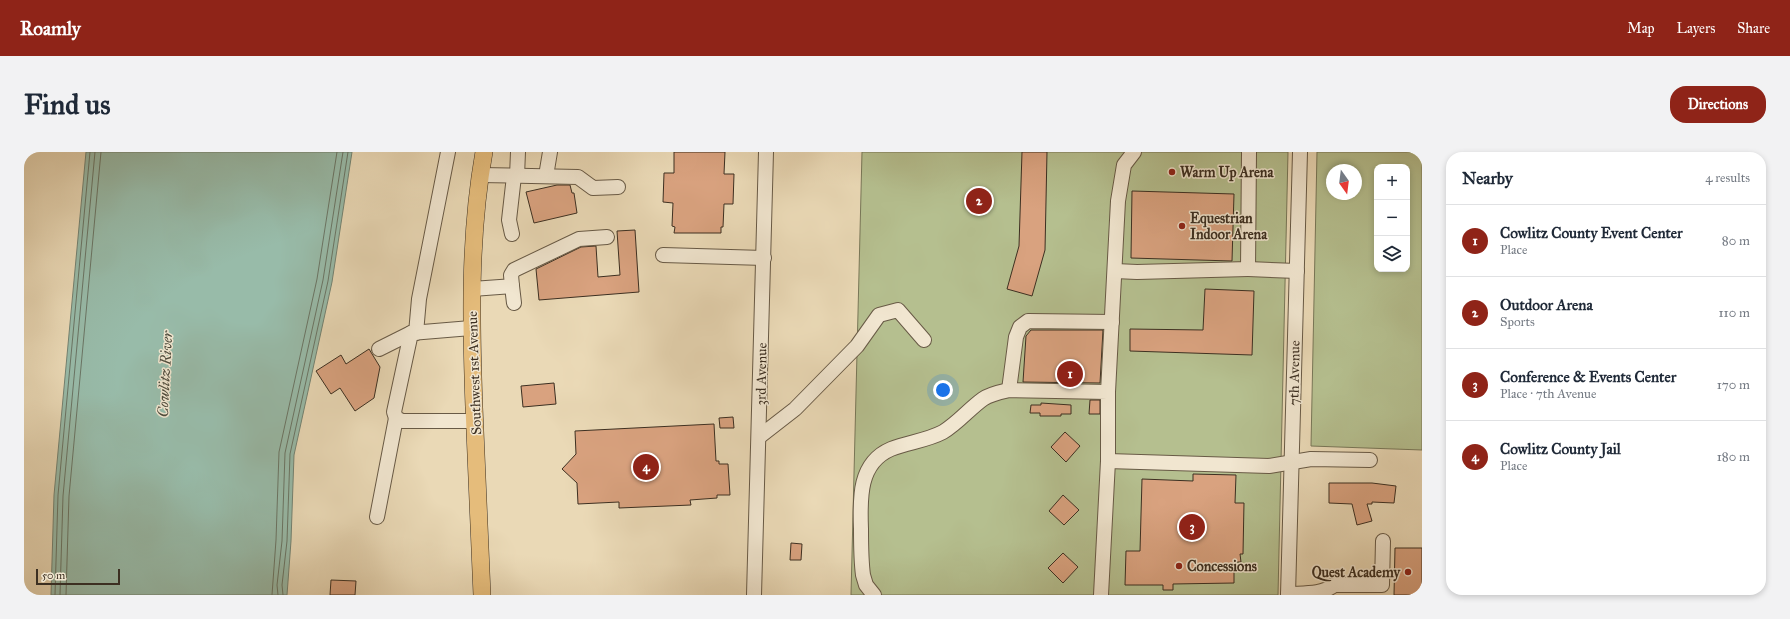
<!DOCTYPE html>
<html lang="en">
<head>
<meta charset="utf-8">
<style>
	:root { --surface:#fff; --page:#f2f2f3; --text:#1f2937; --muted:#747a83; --line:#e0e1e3; --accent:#8f2418 }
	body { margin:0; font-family:"IM FELL Great Primer",serif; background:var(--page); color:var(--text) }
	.controls { position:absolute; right:12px; top:12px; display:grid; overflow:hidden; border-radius:8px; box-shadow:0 2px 6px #0003 }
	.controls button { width:36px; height:36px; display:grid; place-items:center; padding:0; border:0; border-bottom:1px solid var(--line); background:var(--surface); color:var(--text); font:20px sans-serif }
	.compass { position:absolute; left:1302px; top:12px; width:36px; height:36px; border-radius:50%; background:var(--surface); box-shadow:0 2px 6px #0003; rotate:166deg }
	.scale { position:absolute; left:12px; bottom:10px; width:84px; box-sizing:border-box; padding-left:4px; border:2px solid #3c2f21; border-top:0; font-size:11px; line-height:14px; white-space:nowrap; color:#3c2f21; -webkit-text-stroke:3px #f1e6d0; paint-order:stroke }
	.you { position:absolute; left:919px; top:238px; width:14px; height:14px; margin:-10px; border:3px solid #fff; border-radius:50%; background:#1a73e8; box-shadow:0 0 0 6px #1a73e833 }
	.badge { display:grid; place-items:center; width:26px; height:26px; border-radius:50%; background:var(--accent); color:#fff; font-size:13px; font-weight:700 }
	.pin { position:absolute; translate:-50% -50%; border:2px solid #fff; box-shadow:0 1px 4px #0006 }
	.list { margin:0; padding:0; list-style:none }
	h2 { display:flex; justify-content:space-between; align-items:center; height:52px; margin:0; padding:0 16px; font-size:17px }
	h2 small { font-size:13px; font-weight:400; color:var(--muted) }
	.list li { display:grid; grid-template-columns:26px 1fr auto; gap:12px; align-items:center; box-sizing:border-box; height:72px; padding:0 16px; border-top:1px solid var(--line) }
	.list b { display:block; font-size:15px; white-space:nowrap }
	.list p { margin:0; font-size:13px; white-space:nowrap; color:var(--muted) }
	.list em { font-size:13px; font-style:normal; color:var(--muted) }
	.icon { flex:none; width:22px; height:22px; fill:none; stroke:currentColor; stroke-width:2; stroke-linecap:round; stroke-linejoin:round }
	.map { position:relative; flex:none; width:1398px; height:443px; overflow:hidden; border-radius:16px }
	header { display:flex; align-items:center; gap:24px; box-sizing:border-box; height:56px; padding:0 20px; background:var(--accent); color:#fff }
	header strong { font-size:19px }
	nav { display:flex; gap:22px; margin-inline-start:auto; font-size:14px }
	.intro { display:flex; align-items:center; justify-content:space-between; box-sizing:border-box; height:96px; padding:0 24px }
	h1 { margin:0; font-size:28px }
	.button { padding:10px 18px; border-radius:16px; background:var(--accent); color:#fff; font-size:14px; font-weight:700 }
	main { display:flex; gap:24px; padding:0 24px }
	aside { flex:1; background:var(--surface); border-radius:16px; box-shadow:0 2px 6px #0003 }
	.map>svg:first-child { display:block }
</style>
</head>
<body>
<header>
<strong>Roamly</strong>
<nav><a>Map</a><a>Layers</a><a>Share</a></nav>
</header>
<div class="intro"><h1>Find us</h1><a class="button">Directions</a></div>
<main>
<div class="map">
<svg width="1398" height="443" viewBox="0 0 1398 443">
	<rect width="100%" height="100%" fill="#ead9b6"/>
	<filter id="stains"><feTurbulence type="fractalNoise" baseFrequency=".005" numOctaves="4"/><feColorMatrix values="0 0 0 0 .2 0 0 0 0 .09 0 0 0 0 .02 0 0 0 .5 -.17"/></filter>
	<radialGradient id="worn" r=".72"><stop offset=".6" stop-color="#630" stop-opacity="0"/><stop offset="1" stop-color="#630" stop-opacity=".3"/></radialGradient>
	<g fill="#b5bf8f" stroke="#787758" fill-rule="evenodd">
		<path d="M838,0H1264L1254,443H827Z"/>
		<path d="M1293,0H1398V298L1287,294ZM1353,15H1383V117H1353ZM1308,18H1332V42H1308Z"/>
	</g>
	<path fill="#98bba9" stroke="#738373" d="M62,0H328L308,130L270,303L267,389L263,443H27L30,343Z"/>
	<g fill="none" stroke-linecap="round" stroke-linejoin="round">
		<g stroke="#6a7565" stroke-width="1">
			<path d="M31,443L34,343L66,0"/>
			<path d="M36,443L39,344L71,0"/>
			<path d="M42,443L45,344L77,0"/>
			<path d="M248,443L252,388L255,300L293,127L313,0"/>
			<path d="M254,443L253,433L258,389L261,301L299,128L319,0"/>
			<path d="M259,443L258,433L263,389L266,302L304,129L324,0"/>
		</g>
	</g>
	<g fill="#d9a27f" stroke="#3c2f21">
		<path d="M650,0H701L700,22H710L709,52H700L699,75H697V81H650L651,75L648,74L649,51L639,50L640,21H650Z"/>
		<path d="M998,0H1023L1021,98L1008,144L983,137L995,94Z"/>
		<path d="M533,33H546L548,41H550L553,61L510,71L502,40Z"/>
		<path d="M1108,39L1210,42L1208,109L1107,106Z"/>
		<path d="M611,78L615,140L515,148L512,117L557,95L572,94L574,125L596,123L593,79Z"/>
		<path d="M1181,137L1230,139L1228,203L1106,199V177L1179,178Z"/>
		<path d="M1007,178H1079L1076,231L999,230L1002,184Z"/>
		<path d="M345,197L356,215L350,246L331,259L316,236L307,242L292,219L317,203L322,212Z"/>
		<path d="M530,231L532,252L499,255L497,234Z"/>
		<path d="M1066,248H1076V262H1065Z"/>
		<path d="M1017,251L1047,253V262H1037V264H1016V261H1006L1007,253H1017Z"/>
		<path d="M709,265L710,276H696L695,266Z"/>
		<path d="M690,272L692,309H695V312H704L706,343H693V346L666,348L667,353L595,356V350L554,352L553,331L538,317L552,302L551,279Z"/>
		<path d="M1041,280L1056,294L1042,310L1027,295Z"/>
		<path d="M1169,322L1212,323L1211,351H1220L1219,402H1216L1217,410H1210V431L1149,432V438H1139V433H1101L1102,399H1116L1118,327L1169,329Z"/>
		<path d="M1305,331H1348L1372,334L1370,351L1348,350V352H1343L1348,369L1333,373L1328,352L1305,351Z"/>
		<path d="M1039,343L1055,358L1040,373L1025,359Z"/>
		<path d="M767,391L778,392L777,408H766Z"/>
		<path d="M1371,396H1398V443H1370Z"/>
		<path d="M1039,401L1054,415L1039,431L1024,416Z"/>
		<path d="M307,428L332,429L331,443H306Z"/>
	</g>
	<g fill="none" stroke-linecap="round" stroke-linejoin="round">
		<defs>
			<g id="minor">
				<path d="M456,23L554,25L569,36L594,35"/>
				<path d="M493,24L494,0"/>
				<path d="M522,24L526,0"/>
				<path d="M488,82L485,68L490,24"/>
				<path d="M639,103L740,106"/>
				<path d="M1224,117L1273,119"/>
				<path d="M1091,119L1113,120L1224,117L1225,0"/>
				<path d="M488,134L490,151"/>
				<path d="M448,137L488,134L487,123L490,118L555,87L583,85"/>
				<path d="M387,181L370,260L372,266L378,269H451"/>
				<path d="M392,181L395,147L424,0"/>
				<path d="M355,197L387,181L447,176"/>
				<path d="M985,238L992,185L996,175L1004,169L1088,170"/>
				<path d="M1084,240L1094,49L1100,13L1110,0"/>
				<path d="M735,285L771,257L833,194L855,163L874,158L900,188"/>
				<path d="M353,365L372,266"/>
				<path d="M1264,442C1279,441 1298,443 1310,433H1358L1359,389"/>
				<path d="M730,443L742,0"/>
				<path d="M850,443L842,433L839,423C837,408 837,392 837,377C836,348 834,311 867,297C884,290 902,289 919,280C934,271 945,257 959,247C966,242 976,240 985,238L1084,240V309"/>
				<path d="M1077,443L1084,309L1245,314L1287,307L1346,308"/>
				<path d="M1264,443L1276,0"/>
			</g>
			<path id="major" d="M458,443C455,380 453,317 450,255C447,170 445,84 460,0"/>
		</defs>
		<use href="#minor" stroke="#685a46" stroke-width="16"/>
		<use href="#major" stroke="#3c2f21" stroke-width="18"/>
		<use href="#minor" stroke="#f1e6d0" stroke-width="14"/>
		<use href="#major" stroke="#e5bc7b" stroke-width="17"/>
	</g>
	<g fill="#8f2418" stroke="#f1e6d0" stroke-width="1.5">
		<circle cx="1148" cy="20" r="4"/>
		<circle cx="1158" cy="74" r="4"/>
		<circle cx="1155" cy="414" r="4"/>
		<circle cx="1384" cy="420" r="4"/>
	</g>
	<g text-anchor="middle" stroke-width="3" stroke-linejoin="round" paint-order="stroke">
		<g font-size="14" font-weight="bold" fill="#3c2f21" stroke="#f1e6d0" text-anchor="start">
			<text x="1156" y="25">Warm Up Arena</text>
			<text x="1166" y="71">Equestrian<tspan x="1166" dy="16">Indoor Arena</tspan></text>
			<text x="1163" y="419">Concessions</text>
			<text x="1376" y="425" text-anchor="end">Quest Academy</text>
		</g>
		<g font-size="14" fill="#3c2f21" stroke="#f1e6d0">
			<text transform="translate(450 221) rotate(-92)" y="5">Southwest 1st Avenue</text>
			<text transform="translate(1270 221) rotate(-89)" y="5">7th Avenue</text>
			<text transform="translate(737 222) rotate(-89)" y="5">3rd Avenue</text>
		</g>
		<g font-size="15" font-style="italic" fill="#4e4b3c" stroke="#f1e6d0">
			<text transform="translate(141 222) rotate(-87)" y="5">Cowlitz River</text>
		</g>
	</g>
	<rect width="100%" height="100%" filter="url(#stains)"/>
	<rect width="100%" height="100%" fill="url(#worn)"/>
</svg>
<div class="controls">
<button>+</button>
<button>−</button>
<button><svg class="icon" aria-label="layers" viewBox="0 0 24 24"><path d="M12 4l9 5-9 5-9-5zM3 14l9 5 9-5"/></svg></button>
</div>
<svg class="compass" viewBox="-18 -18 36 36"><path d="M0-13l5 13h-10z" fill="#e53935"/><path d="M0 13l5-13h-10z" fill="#747a83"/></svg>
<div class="scale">50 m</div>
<div class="you"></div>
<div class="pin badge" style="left:1046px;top:222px">1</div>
<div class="pin badge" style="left:955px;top:49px">2</div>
<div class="pin badge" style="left:1168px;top:375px">3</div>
<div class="pin badge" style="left:622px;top:315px">4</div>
</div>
<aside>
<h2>Nearby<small>4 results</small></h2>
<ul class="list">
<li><span class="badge">1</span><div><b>Cowlitz County Event Center</b><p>Place</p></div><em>80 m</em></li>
<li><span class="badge">2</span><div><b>Outdoor Arena</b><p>Sports</p></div><em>110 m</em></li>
<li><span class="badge">3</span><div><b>Conference &amp; Events Center</b><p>Place · 7th Avenue</p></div><em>170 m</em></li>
<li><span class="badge">4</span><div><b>Cowlitz County Jail</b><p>Place</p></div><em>180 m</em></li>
</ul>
</aside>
</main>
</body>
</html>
